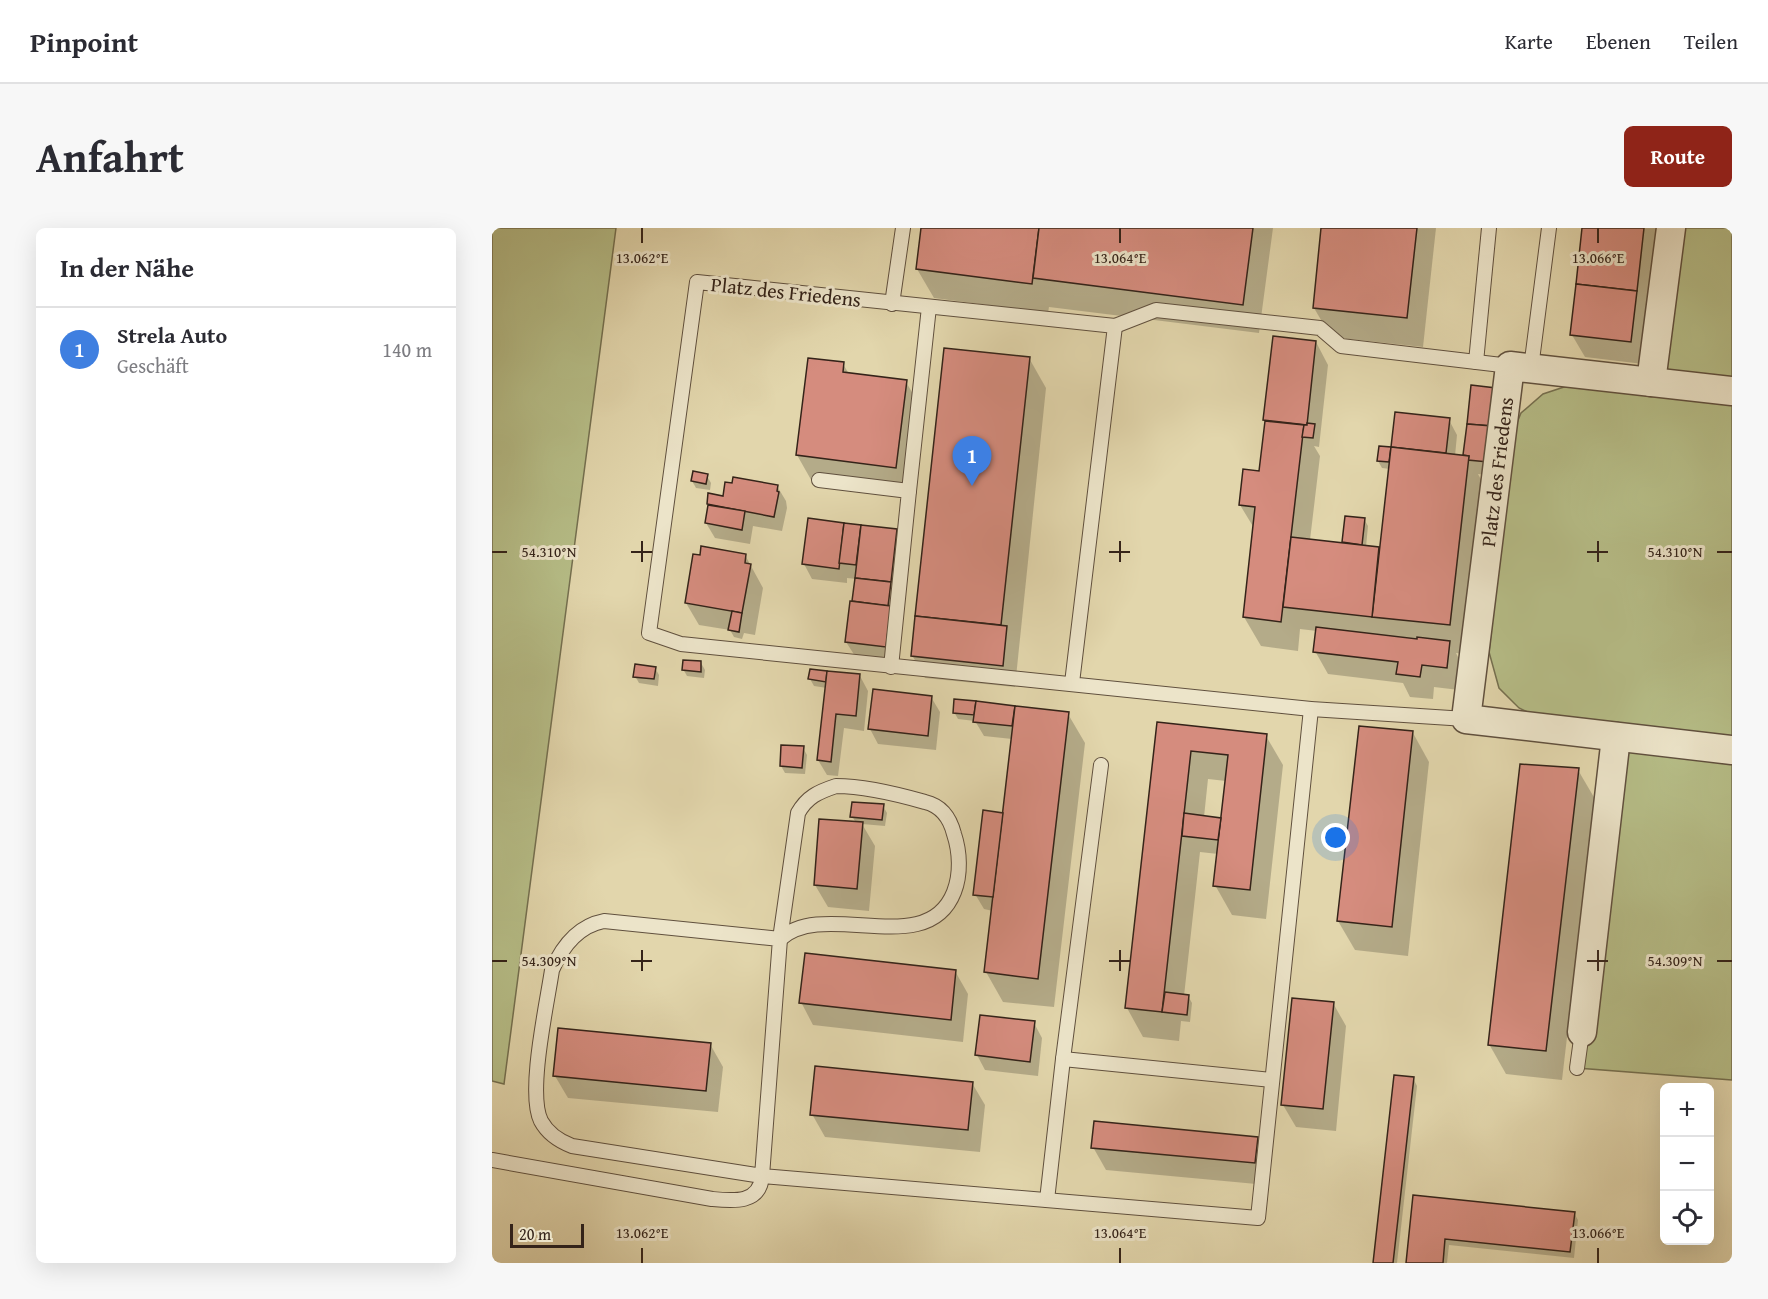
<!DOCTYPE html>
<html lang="de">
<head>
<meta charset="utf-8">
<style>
	:root { --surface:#fff; --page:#f7f7f7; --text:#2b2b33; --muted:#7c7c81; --line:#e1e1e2; --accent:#8f2418 }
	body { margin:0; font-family:"Gentium Book Plus",serif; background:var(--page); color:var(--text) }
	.controls { position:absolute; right:18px; bottom:18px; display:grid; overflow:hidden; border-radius:9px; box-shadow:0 6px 24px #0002 }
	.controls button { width:54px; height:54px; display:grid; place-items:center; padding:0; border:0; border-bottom:2px solid var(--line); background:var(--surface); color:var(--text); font:30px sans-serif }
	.scale { position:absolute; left:18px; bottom:15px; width:74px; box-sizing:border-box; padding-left:6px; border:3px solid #342319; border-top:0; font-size:16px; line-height:21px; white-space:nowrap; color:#342319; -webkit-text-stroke:4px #ece4c9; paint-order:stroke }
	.you { position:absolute; left:844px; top:610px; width:21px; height:21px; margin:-15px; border:4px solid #fff; border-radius:50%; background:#1a73e8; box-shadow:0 0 0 9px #1a73e833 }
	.badge { display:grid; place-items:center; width:39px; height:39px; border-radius:50%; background:var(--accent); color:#fff; font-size:20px; font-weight:700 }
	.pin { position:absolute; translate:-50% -50px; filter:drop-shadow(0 2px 3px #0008) }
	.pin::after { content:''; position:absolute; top:32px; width:21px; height:18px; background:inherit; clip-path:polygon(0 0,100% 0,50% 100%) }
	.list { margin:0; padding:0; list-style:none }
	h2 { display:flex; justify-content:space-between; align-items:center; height:78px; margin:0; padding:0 24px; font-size:26px }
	h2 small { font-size:20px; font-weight:400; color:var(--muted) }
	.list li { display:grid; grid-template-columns:39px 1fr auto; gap:18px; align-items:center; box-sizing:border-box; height:84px; padding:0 24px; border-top:2px solid var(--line) }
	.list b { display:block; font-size:22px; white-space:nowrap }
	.list p { margin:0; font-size:20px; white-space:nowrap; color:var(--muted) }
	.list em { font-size:20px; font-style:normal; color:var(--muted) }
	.icon { flex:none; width:33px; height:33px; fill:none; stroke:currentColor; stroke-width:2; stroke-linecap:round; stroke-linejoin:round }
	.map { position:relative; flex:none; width:1240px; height:1035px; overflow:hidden; border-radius:9px }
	header { display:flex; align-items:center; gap:36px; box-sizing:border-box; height:84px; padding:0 30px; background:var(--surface); border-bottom:2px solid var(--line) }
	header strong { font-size:28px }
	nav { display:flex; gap:33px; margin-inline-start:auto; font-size:21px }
	.intro { display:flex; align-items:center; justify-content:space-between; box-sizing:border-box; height:144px; padding:0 36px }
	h1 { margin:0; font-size:42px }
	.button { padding:15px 27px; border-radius:9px; background:var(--accent); color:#fff; font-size:21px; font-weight:700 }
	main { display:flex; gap:36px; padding:0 36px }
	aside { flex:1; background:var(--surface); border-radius:9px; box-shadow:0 6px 24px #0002 }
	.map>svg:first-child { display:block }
</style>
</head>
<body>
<header>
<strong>Pinpoint</strong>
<nav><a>Karte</a><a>Ebenen</a><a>Teilen</a></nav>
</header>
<div class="intro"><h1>Anfahrt</h1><a class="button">Route</a></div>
<main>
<aside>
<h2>In der Nähe<small></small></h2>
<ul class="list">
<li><span class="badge" style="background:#3f7fe0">1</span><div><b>Strela Auto</b><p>Geschäft</p></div><em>140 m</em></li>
</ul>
</aside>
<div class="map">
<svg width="1240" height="1035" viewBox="0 0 1240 1035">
	<rect width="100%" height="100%" fill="#e2d6ac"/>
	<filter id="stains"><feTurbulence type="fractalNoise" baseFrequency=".00333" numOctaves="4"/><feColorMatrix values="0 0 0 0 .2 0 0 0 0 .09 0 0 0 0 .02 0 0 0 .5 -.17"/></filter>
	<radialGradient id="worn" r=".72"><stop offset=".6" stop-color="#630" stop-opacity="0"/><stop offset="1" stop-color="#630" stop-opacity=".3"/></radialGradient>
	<g fill="#b6bd87" stroke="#757050" stroke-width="1.5">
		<path d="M0,0H124L12,856L0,853Z"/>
		<path d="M1179,0H1240V163L1159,154Z"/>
		<path d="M1075,158L1240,175V513L1052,492L1027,480L1007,460L997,424L1020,207L1029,185L1051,166Z"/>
		<path d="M1124,509L1240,522V852L1085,840Z"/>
	</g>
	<g fill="#0003" fill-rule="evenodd">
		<path d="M430,0H781L767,105L557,79L556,85L442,70L425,41Z"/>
		<path d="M831,0H944L931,119L839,109L822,80Z"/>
		<path d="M1092,0H1166L1151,136L1093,129L1080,107Z"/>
		<path d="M824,114L836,137L827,219L822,218L828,228L818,312L852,316L855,289L872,291L876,298L874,319L887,320L889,323L898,241L890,240L886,233L888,219L900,221L904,186L957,192L965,207L963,228L972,229L980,159L1004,248L986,246L993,259L974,426L964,425L970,437L967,462L942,459L941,471L918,469L911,455L836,446L823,423L825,403L808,401L806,423L769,418L752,389L762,300L748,277L769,245L774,195L773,192Z"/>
		<path d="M453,121L537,130L554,160L523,459L433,450L420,427Z"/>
		<path d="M351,136L357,146L414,154L431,183L420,269L322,257L305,227Z"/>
		<path d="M215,248L219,255L218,262L204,260L200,253Z"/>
		<path d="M285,258L294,273L295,280L290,303L261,298L258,316L223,310L214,295L218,267L232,270Z"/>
		<path d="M317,292L405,303L413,318L402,433L363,428L354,414L364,351L355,350V355L320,351L312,336Z"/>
		<path d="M253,327L271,360L263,407L252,405L250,411L242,409L238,402L207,397L194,375L209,328Z"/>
		<path d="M209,435L213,442L212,450L195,448L191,441Z"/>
		<path d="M163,440L167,447L166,458L147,455L143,448Z"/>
		<path d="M368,448L376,463L372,503L352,500L346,548L335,547L326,532L335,460L322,458L318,451Z"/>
		<path d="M439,469L448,484L444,522L386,516L378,501Z"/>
		<path d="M464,473L576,486L593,515L562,779L511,774L494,744L501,683L492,681L483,666L512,586L520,511L492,508L483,493L466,491L462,484ZM465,483L490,486V489L465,486Z"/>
		<path d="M666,496L774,508L791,537L774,691L740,687L723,657L726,626L708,624L692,768H696L700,775L698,794L689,793L687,813L651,809L635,780ZM716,551L734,553L730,591L712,589Z"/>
		<path d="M921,505L937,534L916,728L863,722L846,693Z"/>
		<path d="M311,520L315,527L313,546L293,545L289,538Z"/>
		<path d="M1086,542L1103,571L1070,852L1014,846L997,816Z"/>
		<path d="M391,578L395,585L393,598L370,596L383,618L377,683L336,679L323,657L364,595L360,588Z"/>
		<path d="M463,743L476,766L471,814L321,797L309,774Z"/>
		<path d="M841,775L854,798L844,903L804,899L791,877Z"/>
		<path d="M542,795L550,810L546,848L493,842L485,827Z"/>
		<path d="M218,816L231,839L226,884L76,870L63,848Z"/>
		<path d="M921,850L925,858L905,1035H883Z"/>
		<path d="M480,855L493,877L488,924L333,909L320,886Z"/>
		<path d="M765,910L778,933L775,957L614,942L601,919Z"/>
		<path d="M922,969L1082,985L1086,992L1082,1030L957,1017L955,1035H915Z"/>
	</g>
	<g fill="#d58c7e" stroke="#342319" stroke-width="1.5">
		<path d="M429,0H547L540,56L424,41Z"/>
		<path d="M547,0H761L751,77L541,50Z"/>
		<path d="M829,0H925L915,90L821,80Z"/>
		<path d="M1090,0H1152L1145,63L1084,56Z"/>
		<path d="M1084,56L1145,63L1139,114L1078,107Z"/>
		<path d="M781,108L824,113L815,197L771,192Z"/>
		<path d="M452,120L538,129L509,397L423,388Z"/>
		<path d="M316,130L352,134L351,144L415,152L404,240L304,227Z"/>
		<path d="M979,157L1004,160L1000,198L975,196Z"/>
		<path d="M903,184L958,190L954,225L899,219Z"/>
		<path d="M773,193L812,197L789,394L751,389L763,279L747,277L751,241L767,243Z"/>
		<path d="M815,195L823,196L821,210L810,209L812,197H815Z"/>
		<path d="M975,196L1000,198L996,234L976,232L977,228L971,227Z"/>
		<path d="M887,218L899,219L897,234L885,233Z"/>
		<path d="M899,219L977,228L958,397L880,389Z"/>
		<path d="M201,243L216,246L214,256L199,253Z"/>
		<path d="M241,249L286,257L285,263L287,264L282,289L215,276L216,265L231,268L233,254L240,255Z"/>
		<path d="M216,277L253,283L250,302L213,295Z"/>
		<path d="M853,288L873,290L870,317L850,314Z"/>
		<path d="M316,290L352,295L347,341L310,336Z"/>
		<path d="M352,295L369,297L364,337L347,335Z"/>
		<path d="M369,297L405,301L399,354L363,350Z"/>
		<path d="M799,309L887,319L880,389L791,379Z"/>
		<path d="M209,318L254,326L253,335L259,336L250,385L193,375L201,326L208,327Z"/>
		<path d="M363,350L399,354L396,378L360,373Z"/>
		<path d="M358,373L399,378L394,419L353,414Z"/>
		<path d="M240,383L250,385L247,404L236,402Z"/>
		<path d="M423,388L515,398L511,438L419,428Z"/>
		<path d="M824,399L925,411V409L958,413L955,440L930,437L928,449L904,446L906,434L821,424Z"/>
		<path d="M191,432L209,433V444L190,442Z"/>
		<path d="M143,436L164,439L162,451L141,449Z"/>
		<path d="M318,441L335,443L334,454L316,451Z"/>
		<path d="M335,443L368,446L364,488L344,486L339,534L325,532Z"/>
		<path d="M381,461L440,468L436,508L376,501Z"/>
		<path d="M462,471L484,473L482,487L461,485Z"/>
		<path d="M484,473L523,478L520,498L481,494Z"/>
		<path d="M523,478L577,484L546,751L492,744Z"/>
		<path d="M665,494L775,506L758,662L721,658L736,527L699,523L670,784L633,780Z"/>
		<path d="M867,498L921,503L900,699L845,693Z"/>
		<path d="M289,517L312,518L310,540L288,538Z"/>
		<path d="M1028,536L1087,540L1054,823L996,817Z"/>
		<path d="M360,574L392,576L390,592L358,589Z"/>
		<path d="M491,582L511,585L501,669L481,667Z"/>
		<path d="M692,585L729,590L726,612L690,608Z"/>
		<path d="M327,591L371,594L365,661L322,657Z"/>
		<path d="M313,725L464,742L459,792L307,775Z"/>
		<path d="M673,764L697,767L695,787L670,784Z"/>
		<path d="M800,770L842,774L831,881L789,877Z"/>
		<path d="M488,787L543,793L538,834L483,827Z"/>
		<path d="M66,800L219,815L214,863L61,848Z"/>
		<path d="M323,838L481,854L476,902L318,887Z"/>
		<path d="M902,847L922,849L901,1035H881Z"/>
		<path d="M602,893L766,909L763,935L599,920Z"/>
		<path d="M921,967L1083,984L1078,1024L953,1011L951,1035H914Z"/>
	</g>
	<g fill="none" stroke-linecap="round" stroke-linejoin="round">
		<defs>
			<g id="service">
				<path d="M400,76L411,0"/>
				<path d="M623,98L664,82L828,100L849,118L1018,138"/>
				<path d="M984,134L997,0"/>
				<path d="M1039,140L1057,0"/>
				<path d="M327,252L417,263L399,439"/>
				<path d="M417,263L437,79"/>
				<path d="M580,455L623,98L205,54L157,405L189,416L819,481L974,491"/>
				<path d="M344,558C373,558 405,566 433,574C450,578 458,590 462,606C468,624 469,646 462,664C435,733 333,670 288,711L306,585C315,569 326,564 344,558Z"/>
				<path d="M571,831L780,852"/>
				<path d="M1085,840L1090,804"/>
				<path d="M0,932L220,971C241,973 268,976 270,948L80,918C67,913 56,906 49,893C35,865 55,776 60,742C70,719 86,698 112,693L288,711L270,948L766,990L819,481"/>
				<path d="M555,972L571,831L609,537"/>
			</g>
			<g id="minor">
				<path d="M1159,154L1179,0"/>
				<path d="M1240,163L1018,138L974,491L1240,522"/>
				<path d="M1090,804L1124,509"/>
			</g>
		</defs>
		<use href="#service" stroke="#60503e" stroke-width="16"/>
		<use href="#minor" stroke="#60503e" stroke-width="31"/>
		<use href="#service" stroke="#ece4c9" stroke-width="14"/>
		<use href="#minor" stroke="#ece4c9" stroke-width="28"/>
	</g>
	<path fill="none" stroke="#342319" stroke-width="2" d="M150,0V15M628,0V15M1106,0V15M150,313V334M628,313V334M1106,313V334M0,324H15M139,324H160M617,324H638M1095,324H1116M1225,324H1240M150,722V743M628,722V743M1106,722V743M0,733H15M139,733H160M617,733H638M1095,733H1116M1225,733H1240M150,1020V1035M628,1020V1035M1106,1020V1035"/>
	<g text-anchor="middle" stroke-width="6" stroke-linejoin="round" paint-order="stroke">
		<g font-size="20" fill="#342319" stroke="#ece4c9">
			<text transform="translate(294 64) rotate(6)" y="7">Platz des Friedens</text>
			<text transform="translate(1005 244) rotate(-83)" y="7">Platz des Friedens</text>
		</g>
	</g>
	<g font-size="15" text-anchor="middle" fill="#342319" stroke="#ece4c9" stroke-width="6" stroke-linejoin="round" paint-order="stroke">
		<text x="150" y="35">13.062°E</text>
		<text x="628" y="35">13.064°E</text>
		<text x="1106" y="35">13.066°E</text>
		<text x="57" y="329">54.310°N</text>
		<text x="1183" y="329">54.310°N</text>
		<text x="57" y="738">54.309°N</text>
		<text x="1183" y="738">54.309°N</text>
		<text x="150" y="1010">13.062°E</text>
		<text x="628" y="1010">13.064°E</text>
		<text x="1106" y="1010">13.066°E</text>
	</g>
	<rect width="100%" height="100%" filter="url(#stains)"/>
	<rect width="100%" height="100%" fill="url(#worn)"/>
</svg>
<div class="controls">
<button>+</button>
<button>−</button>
<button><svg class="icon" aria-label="locate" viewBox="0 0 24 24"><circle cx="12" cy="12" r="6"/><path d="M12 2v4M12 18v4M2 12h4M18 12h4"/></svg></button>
</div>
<div class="scale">20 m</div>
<div class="you"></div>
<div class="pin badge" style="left:480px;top:258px;background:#3f7fe0">1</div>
</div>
</main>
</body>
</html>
